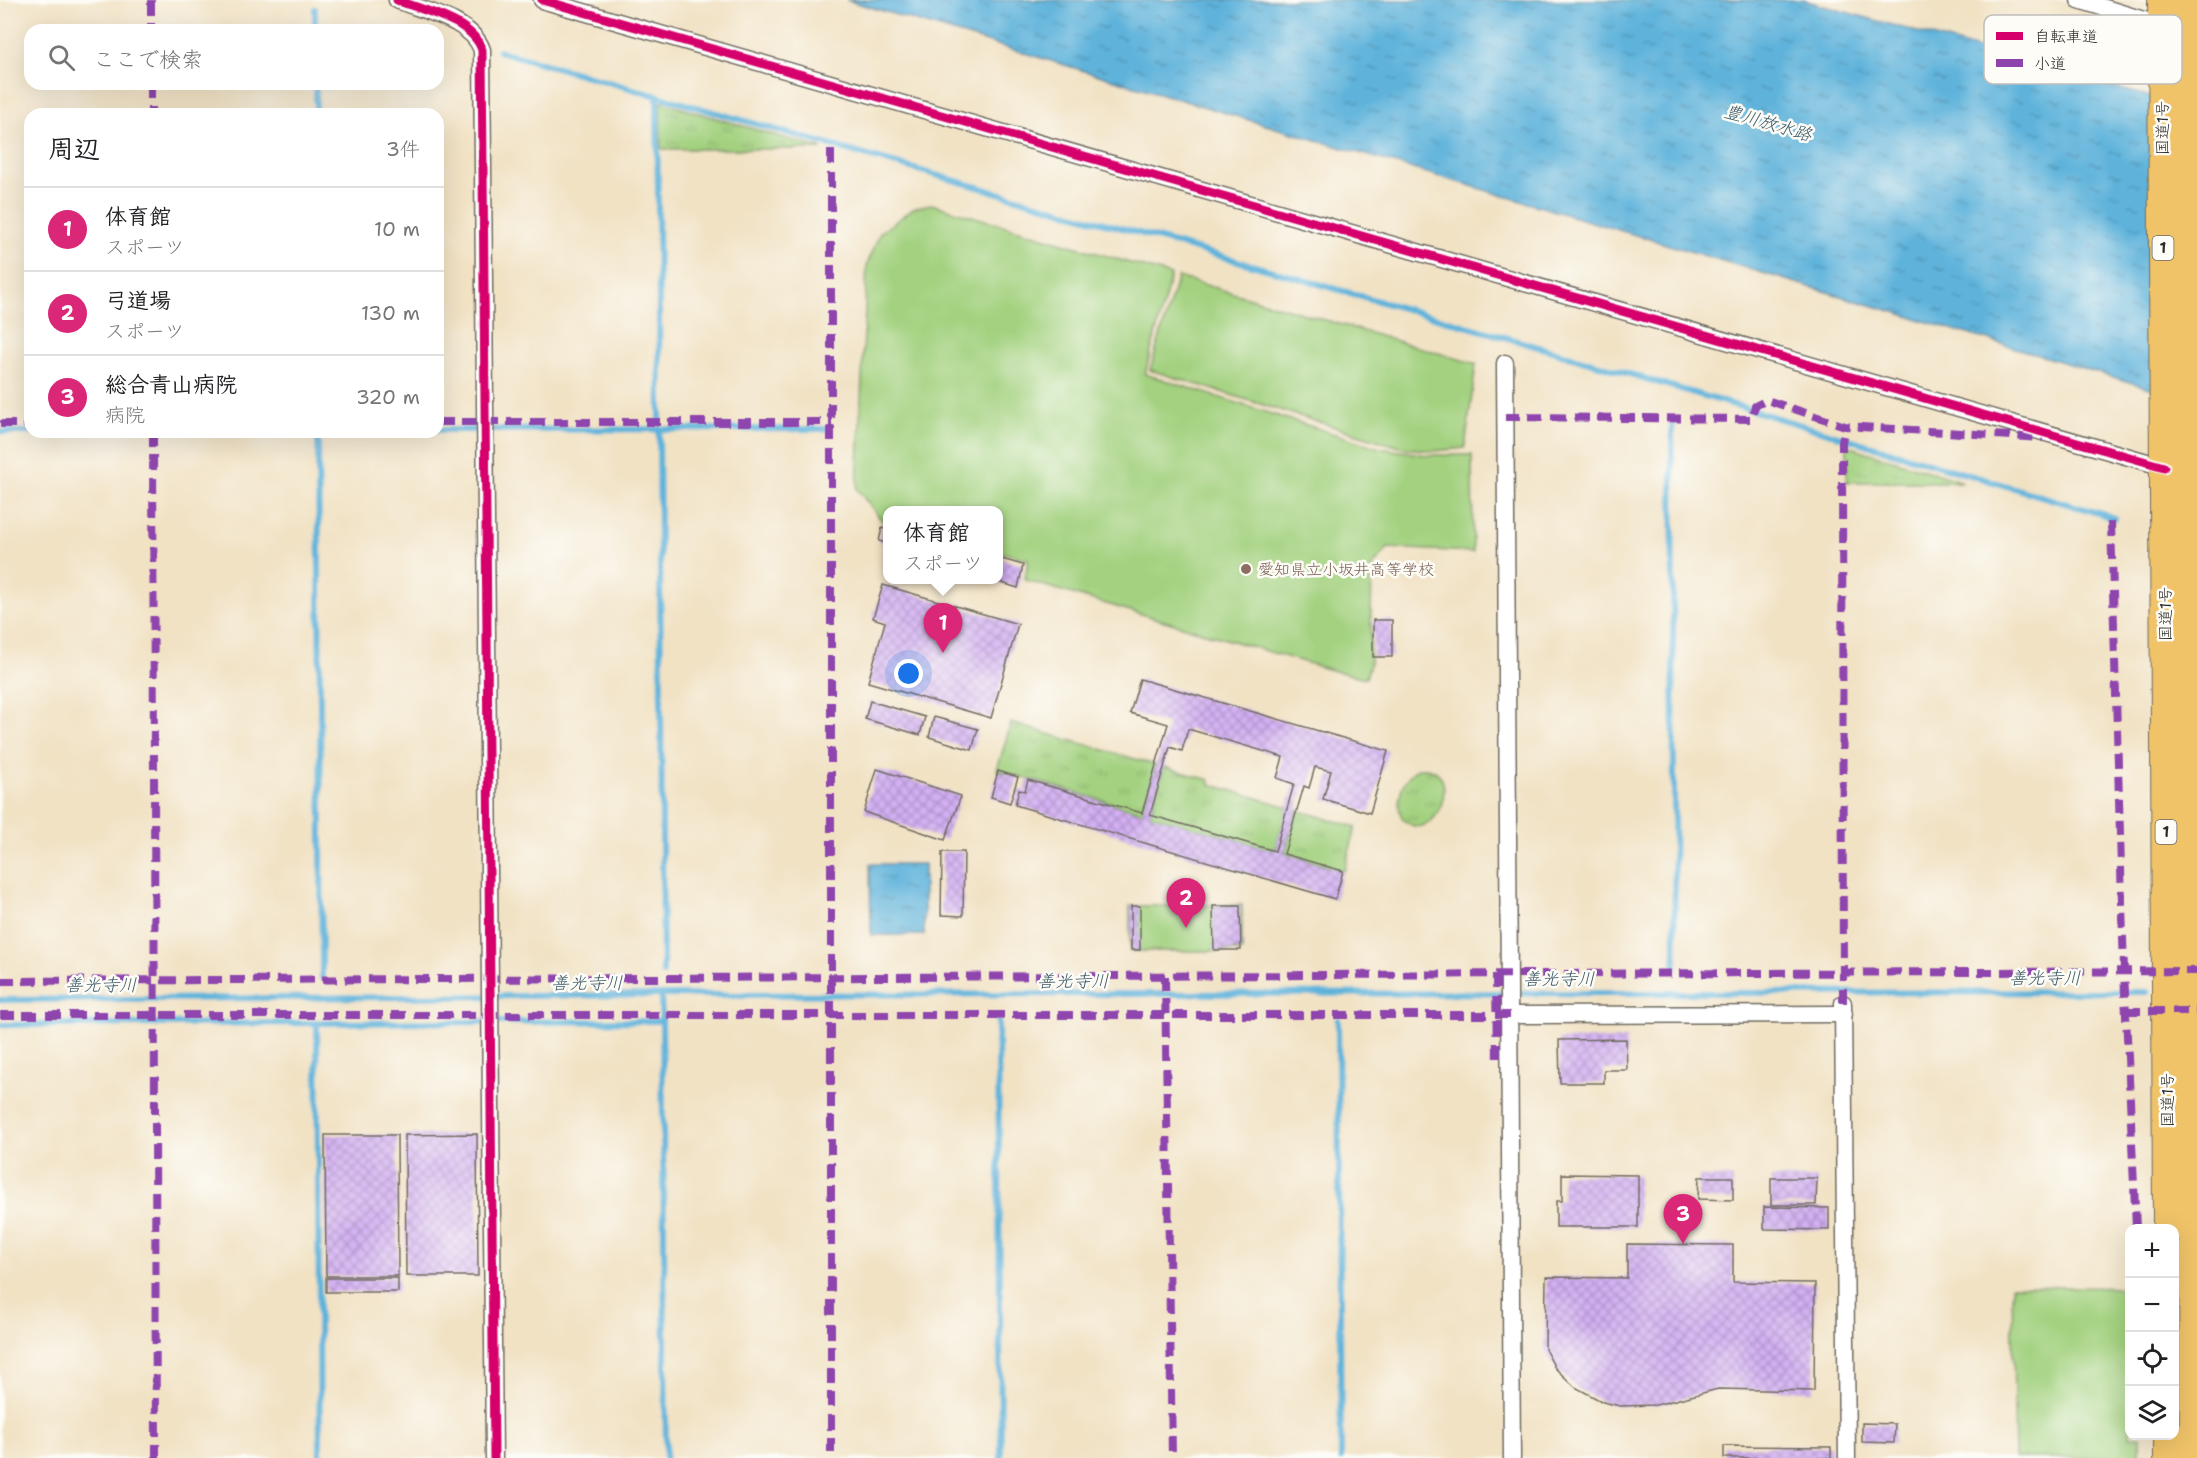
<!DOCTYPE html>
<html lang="ja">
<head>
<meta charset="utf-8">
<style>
	:root { --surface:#fff; --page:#f6f6f6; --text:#202124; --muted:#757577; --line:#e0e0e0; --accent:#db2777 }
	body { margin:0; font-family:"Shantell Sans","Klee One",sans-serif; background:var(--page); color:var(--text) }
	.controls { position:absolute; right:18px; bottom:18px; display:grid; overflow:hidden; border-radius:12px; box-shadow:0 6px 24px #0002 }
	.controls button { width:54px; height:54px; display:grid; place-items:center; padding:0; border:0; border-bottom:2px solid var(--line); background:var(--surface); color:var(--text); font:30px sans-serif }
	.you { position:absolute; left:909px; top:674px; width:21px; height:21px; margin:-15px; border:4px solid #fff; border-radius:50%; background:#1a73e8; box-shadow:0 0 0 9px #1a73e833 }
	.badge { display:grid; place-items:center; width:39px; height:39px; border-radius:50%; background:var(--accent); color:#fff; font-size:20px; font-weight:700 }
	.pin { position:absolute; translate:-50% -50px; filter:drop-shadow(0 2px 3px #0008) }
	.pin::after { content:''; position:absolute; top:32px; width:21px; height:18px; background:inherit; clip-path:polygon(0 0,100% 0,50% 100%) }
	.popup { position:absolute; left:883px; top:506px; width:120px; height:78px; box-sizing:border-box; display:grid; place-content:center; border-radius:12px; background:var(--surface); filter:drop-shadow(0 2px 4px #0005); font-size:20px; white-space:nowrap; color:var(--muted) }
	.popup b { font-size:22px; color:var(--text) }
	.popup::after { content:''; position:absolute; left:50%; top:100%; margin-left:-12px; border:12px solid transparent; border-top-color:var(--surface) }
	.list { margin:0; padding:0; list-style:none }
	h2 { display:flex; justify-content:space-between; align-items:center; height:78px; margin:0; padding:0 24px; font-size:26px }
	h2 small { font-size:20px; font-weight:400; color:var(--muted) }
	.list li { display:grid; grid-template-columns:39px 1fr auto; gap:18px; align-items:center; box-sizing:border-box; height:84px; padding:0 24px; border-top:2px solid var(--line) }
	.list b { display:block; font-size:22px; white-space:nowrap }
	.list p { margin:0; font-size:20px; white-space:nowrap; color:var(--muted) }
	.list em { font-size:20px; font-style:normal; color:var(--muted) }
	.icon { flex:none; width:33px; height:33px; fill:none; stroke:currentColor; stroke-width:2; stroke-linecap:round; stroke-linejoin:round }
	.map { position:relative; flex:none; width:2197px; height:1458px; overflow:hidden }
	.search { position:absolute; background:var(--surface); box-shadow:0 6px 24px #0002; left:24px; top:24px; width:420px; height:66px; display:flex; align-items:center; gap:15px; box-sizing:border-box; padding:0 21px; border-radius:18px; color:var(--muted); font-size:22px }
	.panel { position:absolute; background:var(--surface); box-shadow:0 6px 24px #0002; left:24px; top:108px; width:420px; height:330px; border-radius:18px }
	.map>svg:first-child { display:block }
</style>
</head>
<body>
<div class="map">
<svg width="2197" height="1458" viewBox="0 0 2197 1458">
	<defs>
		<pattern id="grass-tufts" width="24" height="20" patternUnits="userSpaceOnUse" patternTransform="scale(1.5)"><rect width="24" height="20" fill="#a3d17f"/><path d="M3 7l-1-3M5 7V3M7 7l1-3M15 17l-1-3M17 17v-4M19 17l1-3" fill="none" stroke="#8cb46e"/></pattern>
		<pattern id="water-ripples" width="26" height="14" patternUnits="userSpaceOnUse" patternTransform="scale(1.5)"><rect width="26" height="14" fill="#5fb3db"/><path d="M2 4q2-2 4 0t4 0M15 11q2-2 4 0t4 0" fill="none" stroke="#4f92b2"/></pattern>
		<pattern id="building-cross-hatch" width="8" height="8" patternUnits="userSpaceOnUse" patternTransform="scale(1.5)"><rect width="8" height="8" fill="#d3b0f3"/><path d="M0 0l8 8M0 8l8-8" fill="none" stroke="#ab8fc5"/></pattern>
	</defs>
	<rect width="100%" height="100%" fill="#fdfcf7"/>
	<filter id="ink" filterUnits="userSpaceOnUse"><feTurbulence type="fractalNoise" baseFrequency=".0167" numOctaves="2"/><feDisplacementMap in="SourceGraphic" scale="12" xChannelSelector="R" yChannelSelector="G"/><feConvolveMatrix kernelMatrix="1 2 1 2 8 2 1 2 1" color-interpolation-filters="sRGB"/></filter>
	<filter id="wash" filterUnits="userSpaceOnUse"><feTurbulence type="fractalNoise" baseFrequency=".008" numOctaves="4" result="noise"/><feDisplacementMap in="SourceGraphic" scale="24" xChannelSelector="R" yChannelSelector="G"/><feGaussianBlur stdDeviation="1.35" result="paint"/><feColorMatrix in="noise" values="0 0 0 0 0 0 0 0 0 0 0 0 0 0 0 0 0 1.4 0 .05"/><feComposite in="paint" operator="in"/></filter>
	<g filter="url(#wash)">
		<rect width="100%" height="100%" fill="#f1e2c4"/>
		<g fill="url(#grass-tufts)" stroke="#677e55" stroke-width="1.5">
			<path d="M660,102L822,149H661Z"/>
			<path d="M1847,446L1963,482H1847Z"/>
			<path d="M1011,723L1156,765L1142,812L997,770Z"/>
			<path d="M1164,767L1210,780L1209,784L1288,807L1275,851L1150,815Z"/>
			<path d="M1421,768C1466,765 1436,852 1403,819C1393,803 1403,773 1421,768Z"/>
			<path d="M1297,810L1356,827L1344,871L1285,853Z"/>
		</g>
		<g fill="#a3d17f" stroke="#677e55" stroke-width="1.5">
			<path d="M931,204L1171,275L1145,374L1379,448L1427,455H1472L1473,552L1388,548L1372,567L1370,664L1366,678L1331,670L1025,580L1028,559L999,552L998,510H888L887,523L883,522L857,489L867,265L880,233L914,208Z"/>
			<path d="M1178,277L1476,364L1465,448L1434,451L1403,448L1150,370Z"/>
			<path d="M1242,905V951H1130V906Z"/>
			<path d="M2012,1286L2129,1288L2130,1436H2140V1458H2015Z"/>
		</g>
		<g fill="url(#water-ripples)" stroke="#456f83" stroke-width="1.5">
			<path d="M846,0H1803L2197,110V400L2146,387Z"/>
			<path d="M870,864H924V935H871Z"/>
		</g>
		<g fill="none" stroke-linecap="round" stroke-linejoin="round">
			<g stroke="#5fb3db" stroke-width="6">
				<path d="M315,9V30"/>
				<path d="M499,51L1508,338L2115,518"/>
				<path d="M316,84V114"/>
				<path d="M657,95L660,418"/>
				<path d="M1672,426L1675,968"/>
				<path d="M659,429L663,973"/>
				<path d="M438,430L824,429"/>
				<path d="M0,432H41"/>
				<path d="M318,432L322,978"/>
				<path d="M0,1000L661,995L2147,992"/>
				<path d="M1338,1020L1341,1458"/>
				<path d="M662,1021L666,1458"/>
				<path d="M998,1022L1001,1458"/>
				<path d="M317,1024L320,1458"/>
				<path d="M0,1025L662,1021L661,995"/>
			</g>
		</g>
		<g id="blocks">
			<g fill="url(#building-cross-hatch)" fill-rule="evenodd">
				<path d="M882,528L888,530V544L879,541Z"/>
				<path d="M998,558L1023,565L1018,588L992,580H998Z"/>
				<path d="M883,585L1018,624L991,718L868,682L885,622L873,618Z"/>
				<rect x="1373" y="620" width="19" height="37"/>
				<path d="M1140,679L1388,751L1370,813L1323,799L1331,771L1315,767L1309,788L1304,786L1284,854L1343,871L1335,899L1015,805L1019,790L1025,791L1028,780L1142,813L1168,724L1130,713ZM1188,729L1283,757L1277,778L1294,784L1275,851L1150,815L1170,747L1182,751Z"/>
				<path d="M870,701L925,717L920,735L865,719Z"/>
				<path d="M934,717L978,729L972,750L929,737Z"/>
				<path d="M877,769L961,796L945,840L864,812Z"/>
				<path d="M998,771L1018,777L1010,803L991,797Z"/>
				<path d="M942,852H964L963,916L941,915Z"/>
				<rect x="1131" y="906" width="9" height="44"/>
				<path d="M1213,906H1240L1241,950H1214Z"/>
				<path d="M1626,1039L1627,1070H1604V1083H1560L1559,1040Z"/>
				<path d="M477,1134L478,1276H406L405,1135Z"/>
				<path d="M325,1135H397L398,1276H326Z"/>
				<path d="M1562,1174L1638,1175V1227H1556V1201H1562Z"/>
				<path d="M1699,1177H1733V1200L1698,1199Z"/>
				<path d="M1771,1178H1817L1816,1205H1771Z"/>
				<path d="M1764,1207L1829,1208V1230L1764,1229Z"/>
				<path d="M1627,1244L1733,1245V1282L1815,1283L1814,1391L1718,1389L1656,1405L1620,1406L1603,1402L1575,1387L1555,1368L1545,1349L1546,1277L1627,1278Z"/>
				<rect x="326" y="1278" width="72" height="14"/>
				<path d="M1862,1423L1895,1424L1894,1443L1862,1442Z"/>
				<path d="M1724,1446L1831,1447V1458H1724Z"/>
			</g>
		</g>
	</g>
	<g filter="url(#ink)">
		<use href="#blocks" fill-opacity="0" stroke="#706b61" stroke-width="1.5"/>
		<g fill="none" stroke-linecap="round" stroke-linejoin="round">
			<defs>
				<g id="street">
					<path d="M397,0C424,11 472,20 482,50L494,1458"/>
					<path d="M542,0L2164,467"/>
					<path d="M2079,0L2163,26"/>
					<path d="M1505,363L1512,1458"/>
					<path d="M1843,1003L1847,1458"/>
					<path d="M1511,1015L1844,1014"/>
				</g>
				<g id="highway">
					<path d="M2163,0L2168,1228"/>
					<path d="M2188,0L2195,1458"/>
					<path d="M2169,1436V1458"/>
				</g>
			</defs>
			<use href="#street" stroke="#706b61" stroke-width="19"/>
			<use href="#highway" stroke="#706b61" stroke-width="32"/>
			<use href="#street" stroke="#fff" stroke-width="16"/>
			<use href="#highway" stroke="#f0c369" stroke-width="30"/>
			<g stroke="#8e44ad" stroke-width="8" stroke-dasharray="15 8" stroke-linecap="butt">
				<path d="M151,0V30"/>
				<path d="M151,84V114"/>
				<path d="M831,150V1458"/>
				<path d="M1505,417L1751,419L1755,406L1767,400L1845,426L2043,438"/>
				<path d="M438,422H832"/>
				<path d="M0,424H30"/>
				<path d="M153,432L156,1458"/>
				<path d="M2111,522L2124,972L2136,1228"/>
				<path d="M1496,974L1497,1065"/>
				<path d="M1165,976L1172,1458"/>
				<path d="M0,981L2197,971"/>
				<path d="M1843,1003L1842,442L1845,426"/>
				<path d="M2126,1011H2197"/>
				<path d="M0,1015H1511"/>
			</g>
			<defs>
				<g id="cycleway">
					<path d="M397,0C424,11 472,20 482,50L494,1458"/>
					<path d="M542,0L2164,467"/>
				</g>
			</defs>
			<use href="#cycleway" stroke="#fdfcf7" stroke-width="13"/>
			<use href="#cycleway" stroke="#d6006c" stroke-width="9"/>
		</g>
	</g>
	<circle fill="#8d6e63" stroke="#fdfcf7" stroke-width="2" cx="1246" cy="569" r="6"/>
	<g text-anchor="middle" stroke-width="5" stroke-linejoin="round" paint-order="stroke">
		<g fill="#fdfcf7" stroke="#6a6a68" stroke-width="1.5">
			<rect x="2152.5" y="236" width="21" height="24" rx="4.5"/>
			<rect x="2155.5" y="820" width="21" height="24" rx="4.5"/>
		</g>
		<g font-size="15" font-weight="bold" fill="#2b2b2b">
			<text x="2163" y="253">1</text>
			<text x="2166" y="837">1</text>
		</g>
		<g font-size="16" fill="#2b2b2b" stroke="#fdfcf7">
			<text transform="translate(2162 128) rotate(-90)" y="6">国道1号</text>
			<text transform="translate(2165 614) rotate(-90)" y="6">国道1号</text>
			<text transform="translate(2167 1100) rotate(-90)" y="6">国道1号</text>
		</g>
		<g font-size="16" fill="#785e54" stroke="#fdfcf7" text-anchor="start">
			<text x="1258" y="575">愛知県立小坂井高等学校</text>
		</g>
		<g font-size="18" font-style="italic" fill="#3d5b69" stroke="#fdfcf7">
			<text transform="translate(1768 123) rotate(16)" y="6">豊川放水路</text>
			<text x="2045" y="984">善光寺川</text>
			<text x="1559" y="985">善光寺川</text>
			<text x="1073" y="987">善光寺川</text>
			<text x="587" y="989">善光寺川</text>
			<text x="101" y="991">善光寺川</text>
		</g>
	</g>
	<rect x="1984" y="15" width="198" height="69" rx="9" fill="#fdfcf7" stroke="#bebdba" stroke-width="1.5"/>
	<rect x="1996" y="32" width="27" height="8" fill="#d6006c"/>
	<rect x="1996" y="59" width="27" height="8" fill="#8e44ad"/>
	<g font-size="16" fill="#2b2b2b">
		<text x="2034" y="42">自転車道</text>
		<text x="2034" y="69">小道</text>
	</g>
</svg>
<div class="controls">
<button>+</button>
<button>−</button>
<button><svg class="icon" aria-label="locate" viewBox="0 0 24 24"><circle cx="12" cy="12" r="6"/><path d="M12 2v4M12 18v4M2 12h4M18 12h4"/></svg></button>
<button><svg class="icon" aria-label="layers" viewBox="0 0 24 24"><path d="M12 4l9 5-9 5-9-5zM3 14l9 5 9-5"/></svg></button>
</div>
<div class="you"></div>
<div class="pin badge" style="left:943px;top:653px">1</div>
<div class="popup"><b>体育館</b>スポーツ</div>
<div class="pin badge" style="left:1186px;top:928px">2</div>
<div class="pin badge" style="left:1683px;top:1244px">3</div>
<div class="search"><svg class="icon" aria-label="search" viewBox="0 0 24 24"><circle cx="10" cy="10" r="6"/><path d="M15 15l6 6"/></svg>ここで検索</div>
<section class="panel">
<h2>周辺<small>3件</small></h2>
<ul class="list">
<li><span class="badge">1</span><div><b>体育館</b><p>スポーツ</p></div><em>10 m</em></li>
<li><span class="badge">2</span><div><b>弓道場</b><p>スポーツ</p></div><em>130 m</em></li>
<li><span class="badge">3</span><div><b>総合青山病院</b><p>病院</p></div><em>320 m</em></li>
</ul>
</section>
</div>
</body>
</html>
